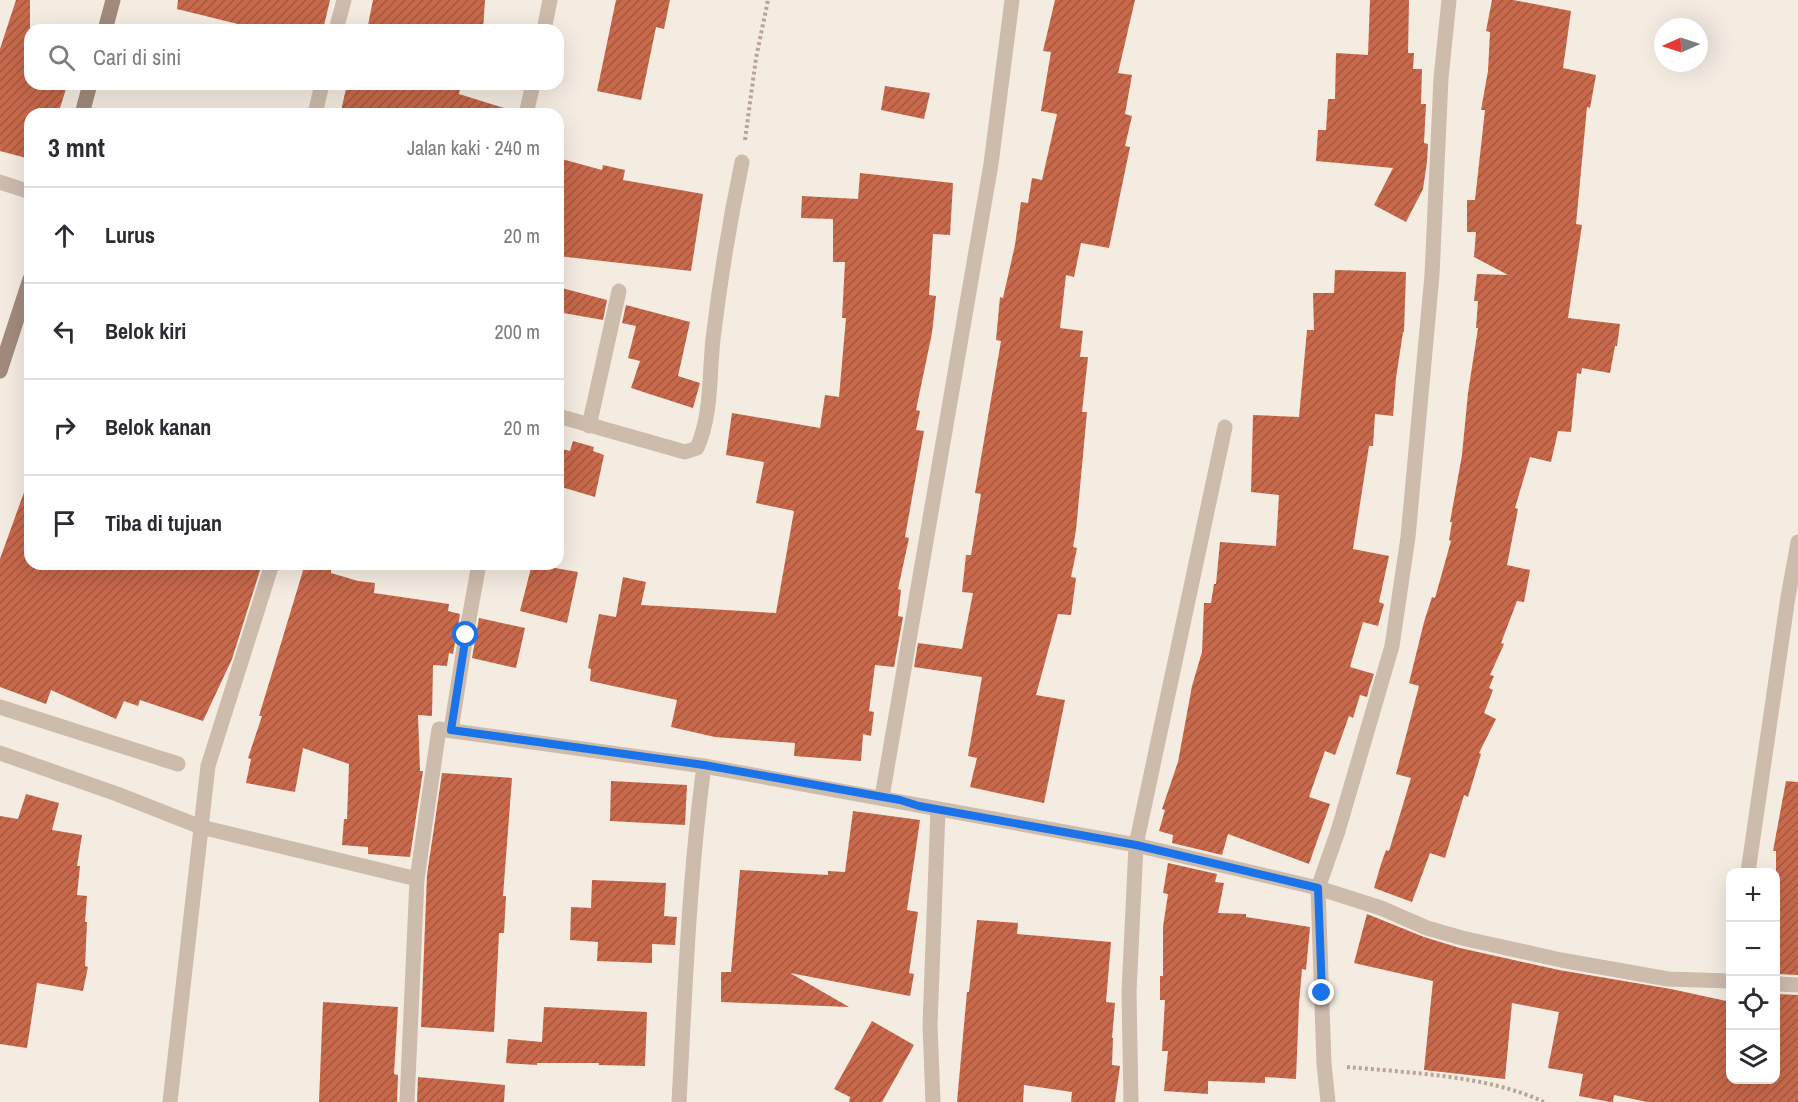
<!DOCTYPE html>
<html lang="id">
<head>
<meta charset="utf-8">
<style>
	:root { --surface:#fff; --page:#f2f2f3; --text:#2b2b33; --muted:#7c7c81; --line:#e1e1e2 }
	body { margin:0; font-family:"Archivo Narrow",sans-serif; background:var(--page); color:var(--text) }
	.controls { position:absolute; right:18px; bottom:18px; display:grid; overflow:hidden; border-radius:12px; box-shadow:0 6px 24px #0002 }
	.controls button { width:54px; height:54px; display:grid; place-items:center; padding:0; border:0; border-bottom:2px solid var(--line); background:var(--surface); color:var(--text); font:30px sans-serif }
	.compass { position:absolute; left:1654px; top:18px; width:54px; height:54px; border-radius:50%; background:var(--surface); box-shadow:0 6px 24px #0002; rotate:267deg }
	.stop { position:absolute; width:18px; height:18px; margin:-14px; border:4px solid #1a73e8; border-radius:50%; background:#fff }
	.stop.end { background:#1a73e8; border-color:#fff; box-shadow:0 2px 6px #0008 }
	.list { margin:0; padding:0; list-style:none }
	h2 { display:flex; justify-content:space-between; align-items:center; height:78px; margin:0; padding:0 24px; font-size:26px }
	h2 small { font-size:20px; font-weight:400; color:var(--muted) }
	.list li { display:grid; grid-template-columns:39px 1fr auto; gap:18px; align-items:center; box-sizing:border-box; height:96px; padding:0 24px; border-top:2px solid var(--line) }
	.list b { display:block; font-size:22px; white-space:nowrap }
	.list em { font-size:20px; font-style:normal; color:var(--muted) }
	.icon { flex:none; width:33px; height:33px; fill:none; stroke:currentColor; stroke-width:2; stroke-linecap:round; stroke-linejoin:round }
	.map { position:relative; flex:none; width:1798px; height:1102px; overflow:hidden }
	.search { position:absolute; background:var(--surface); box-shadow:0 6px 24px #0002; left:24px; top:24px; width:540px; height:66px; display:flex; align-items:center; gap:15px; box-sizing:border-box; padding:0 21px; border-radius:18px; color:var(--muted); font-size:22px }
	.panel { position:absolute; background:var(--surface); box-shadow:0 6px 24px #0002; left:24px; top:108px; width:540px; height:462px; border-radius:18px }
	.map>svg:first-child { display:block }
</style>
</head>
<body>
<div class="map">
<svg width="1798" height="1102" viewBox="0 0 1798 1102">
	<defs>
		<pattern id="building-hatch" width="6" height="6" patternUnits="userSpaceOnUse" patternTransform="scale(1.5)"><rect width="6" height="6" fill="#c8694b"/><path d="M-1 1l2-2M0 6l6-6M5 7l2-2" fill="none" stroke="#a4573f"/></pattern>
	</defs>
	<rect width="100%" height="100%" fill="#f4ebe1"/>
	<g fill="url(#building-hatch)">
		<path d="M16,0H30V84H52L66,89L58,114H30V159L0,151V49Z"/>
		<path d="M178,0H330L323,30H294L269,24L268,30H262L177,9Z"/>
		<path d="M373,0H485L483,30H367Z"/>
		<path d="M616,0H670L664,29L656,27L641,100L597,91Z"/>
		<path d="M1055,0H1135L1118,73L1132,75L1125,114L1132,116L1125,146L1130,147L1109,248L1081,243L1074,277L1066,275L1060,328L1083,331L1080,357H1088L1082,412H1087L1076,530L1073,547L1077,548L1071,577L1076,578L1071,615L1058,614L1036,695L1065,700L1044,803L970,787L977,758L968,756L982,677L914,667L918,643L962,649L973,593L962,592L966,555H971L981,494L975,493L1001,341L996,340L1000,297L1003,298L1015,245L1021,202L1028,203L1032,178L1042,180L1057,114L1041,111L1051,52L1043,51Z"/>
		<path d="M1370,0H1409L1408,53H1414L1413,69H1422L1421,104H1426L1424,143L1428,144L1427,162L1423,189L1406,222L1374,205L1393,168L1316,161L1318,130H1326L1328,99H1335L1336,53L1368,55Z"/>
		<path d="M1492,0H1513L1571,11L1563,68L1596,75L1590,108L1587,107L1576,224L1582,225L1568,318L1620,324L1617,346H1615L1610,373L1582,368L1581,374L1577,373L1571,432L1558,431L1551,462L1530,457L1515,508L1518,509L1507,565L1530,570L1524,602L1517,601L1501,643L1504,644L1490,675L1494,676L1489,688L1493,690L1484,713L1496,719L1479,753L1481,754L1468,797L1464,795L1445,858L1430,853L1412,902L1374,888L1381,864L1386,850L1389,851L1411,778L1396,774L1419,686L1409,683L1424,622L1432,597L1435,598L1451,541L1449,540L1452,522H1450L1462,455L1468,393L1478,328H1476L1478,301H1474L1477,274L1508,275L1474,257L1476,232H1467V200H1475L1485,110H1481L1488,71L1490,32L1486,31Z"/>
		<path d="M347,84H461L459,94L504,108L503,114H353L341,111Z"/>
		<path d="M885,86L930,93L924,119L881,110Z"/>
		<path d="M558,158L602,170L603,165L625,170L623,180L703,194L691,271L558,256Z"/>
		<path d="M860,173L953,183L950,235L933,234L929,295L936,296L932,333L916,410L920,411L916,430L924,431L905,537L909,538L898,589L901,590L898,616L903,617L894,667L875,665L869,711L874,712L871,736L863,734L861,761L794,756L795,743L715,737L671,727L677,700L590,681L591,669L588,668L599,614L616,617L623,577L646,582L641,605L776,613L794,511L756,503L764,462L726,455L732,413L820,428L825,395L839,397L846,318H842L845,262H833V219L801,218L802,196L858,199Z"/>
		<path d="M1335,270L1406,272L1404,332H1403L1396,378L1393,416L1375,414L1373,446H1369L1353,549L1389,556L1379,602L1384,604L1378,626L1363,622L1350,667L1374,674L1369,689L1367,697L1360,695L1353,718L1349,716L1335,755L1325,751L1309,797L1330,804L1309,864L1228,834L1222,855L1172,843L1173,835L1159,831L1165,810L1162,809L1178,762L1192,686L1202,652L1204,603H1211L1214,584H1216L1220,542L1276,546L1279,495L1251,492L1253,415L1299,417L1307,330H1314L1313,293H1334Z"/>
		<path d="M558,287L607,300L603,320L558,312Z"/>
		<path d="M626,305L690,322L678,376L700,383L693,408L631,388L640,361L628,358L636,326L622,323Z"/>
		<path d="M573,441L594,447L593,451L604,455L595,497L558,486V448L570,451Z"/>
		<path d="M27,484H30V564H262L232,659L203,721L140,700L138,706L124,701L116,719L51,690L46,704L0,687V559Z"/>
		<path d="M305,564H331V573L358,581L375,583L374,593L449,604L448,611L460,614L453,654L449,653L447,666L433,665L432,716L418,715L420,771H423L410,857L368,854V847L342,845L344,819H347L349,764L303,748L295,792L246,783L251,759L248,758L262,716H259Z"/>
		<path d="M532,564L578,572L567,623L520,611Z"/>
		<path d="M479,618L525,628L516,668L472,658Z"/>
		<path d="M442,773L512,778L503,896H506L504,933H499L494,1032L421,1027L427,875Z"/>
		<path d="M611,781L687,785L685,825L610,821Z"/>
		<path d="M1786,781L1798,782V975L1776,974V851H1773Z"/>
		<path d="M26,794L59,803L52,830L82,835L77,866H80L77,895L87,896L85,922H87L85,966L88,967L83,991L37,983L27,1048L0,1044V816L18,819Z"/>
		<path d="M853,811L920,820L907,910L918,912L909,973L914,974L910,996L790,973L849,1007L721,1002V972H731L740,870L828,875V871L845,872Z"/>
		<path d="M1168,863L1217,874L1215,882L1224,883L1218,913L1246,914V917L1310,927L1306,970L1302,969L1299,1004L1296,1079L1265,1077V1083L1208,1081V1094L1164,1091L1168,1051H1162L1165,1000H1160V976H1163V927L1168,894L1163,893Z"/>
		<path d="M592,880L666,883L664,916L677,917L675,945L652,944V963L597,961L598,942L570,940L571,907L591,908Z"/>
		<path d="M1367,914L1424,937L1460,948L1559,970L1671,989L1731,1002V1080H1776V994L1798,995V1102H1647L1614,1095L1613,1102H1610L1579,1096L1583,1074L1548,1068L1559,1012L1512,1003L1505,1079L1424,1070L1433,981L1354,963Z"/>
		<path d="M977,920L1018,923L1017,934L1111,942L1106,1002L1115,1003L1112,1038H1113L1112,1065L1120,1066L1115,1102H1071L1072,1092L1024,1085L1023,1102H957L967,992H969Z"/>
		<path d="M323,1002L398,1007L394,1074L398,1075L397,1102H319Z"/>
		<path d="M544,1007L647,1012L645,1066L599,1065V1063H537V1065L506,1063L508,1039L542,1042Z"/>
		<path d="M872,1021L914,1045L882,1102H849L850,1097L834,1089Z"/>
		<path d="M418,1077L505,1085L504,1102H417Z"/>
	</g>
	<g fill="none" stroke-linecap="round" stroke-linejoin="round">
		<g stroke="#b9a596" stroke-width="4" stroke-dasharray="3 3" stroke-linecap="butt">
			<path d="M745,140L756,58L768,0"/>
			<path d="M1347,1067C1409,1073 1487,1075 1544,1102"/>
		</g>
		<path stroke="#cdbbac" stroke-width="15" d="M0,707L178,764"/>
		<g stroke="#cdbbac" stroke-width="15">
			<path d="M336,30L344,0"/>
			<path d="M544,30L550,0"/>
			<path d="M315,114L322,84"/>
			<path d="M526,114L533,84"/>
			<path d="M0,182L30,192"/>
			<path d="M558,416L685,452L697,448C712,414 709,376 713,339C720,280 730,220 742,162"/>
			<path d="M589,426L619,291"/>
			<path d="M451,730L466,635L479,564"/>
			<path d="M0,753L117,794L201,827L417,879"/>
			<path d="M882,797L991,164L1012,0"/>
			<path d="M1748,872L1788,597L1798,542"/>
			<path d="M1776,984L1798,985"/>
			<path d="M170,1102L208,766L272,564"/>
			<path d="M407,1102L417,879L439,729L704,766L1136,845L1318,888L1381,908L1427,928L1462,938L1561,960L1668,979L1730,981"/>
			<path d="M679,1102C685,990 689,877 704,766"/>
			<path d="M933,1102L930,1025L938,810"/>
			<path d="M1131,1102L1129,992L1136,845L1225,427"/>
			<path d="M1328,1102L1324,1064L1318,888L1338,831L1392,646L1408,537L1432,275L1441,78L1449,0"/>
		</g>
		<g stroke="#a18a7d" stroke-width="15">
			<path d="M105,30L113,0"/>
			<path d="M82,114L90,84"/>
			<path d="M0,371L30,279"/>
		</g>
	</g>
	<g fill="none" stroke-linecap="round" stroke-linejoin="round">
		<path stroke="#1a73e8" stroke-width="8" d="M466,635L451,730L704,765L900,800L919,806L1136,845L1318,888L1322,993"/>
	</g>
</svg>
<div class="controls">
<button>+</button>
<button>−</button>
<button><svg class="icon" aria-label="locate" viewBox="0 0 24 24"><circle cx="12" cy="12" r="6"/><path d="M12 2v4M12 18v4M2 12h4M18 12h4"/></svg></button>
<button><svg class="icon" aria-label="layers" viewBox="0 0 24 24"><path d="M12 4l9 5-9 5-9-5zM3 14l9 5 9-5"/></svg></button>
</div>
<svg class="compass" viewBox="-18 -18 36 36"><path d="M0-13l5 13h-10z" fill="#e53935"/><path d="M0 13l5-13h-10z" fill="#7c7c81"/></svg>
<div class="stop" style="left:466px;top:635px"></div>
<div class="stop end" style="left:1322px;top:993px"></div>
<div class="search"><svg class="icon" aria-label="search" viewBox="0 0 24 24"><circle cx="10" cy="10" r="6"/><path d="M15 15l6 6"/></svg>Cari di sini</div>
<section class="panel">
<h2>3 mnt<small>Jalan kaki · 240 m</small></h2>
<ul class="list">
<li><svg class="icon" aria-label="ahead" viewBox="0 0 24 24"><path d="M12 20V5M6 11l6-6 6 6"/></svg><div><b>Lurus</b></div><em>20 m</em></li>
<li><svg class="icon" aria-label="left" viewBox="0 0 24 24"><path d="M17 20v-9H6M10 6l-5 5 5 5"/></svg><div><b>Belok kiri</b></div><em>200 m</em></li>
<li><svg class="icon" aria-label="right" viewBox="0 0 24 24"><path d="M7 20v-9h11M14 6l5 5-5 5"/></svg><div><b>Belok kanan</b></div><em>20 m</em></li>
<li><svg class="icon" aria-label="arrive" viewBox="0 0 24 24"><path d="M6 21V4h12l-3 4 3 4H6"/></svg><div><b>Tiba di tujuan</b></div></li>
</ul>
</section>
</div>
</body>
</html>
